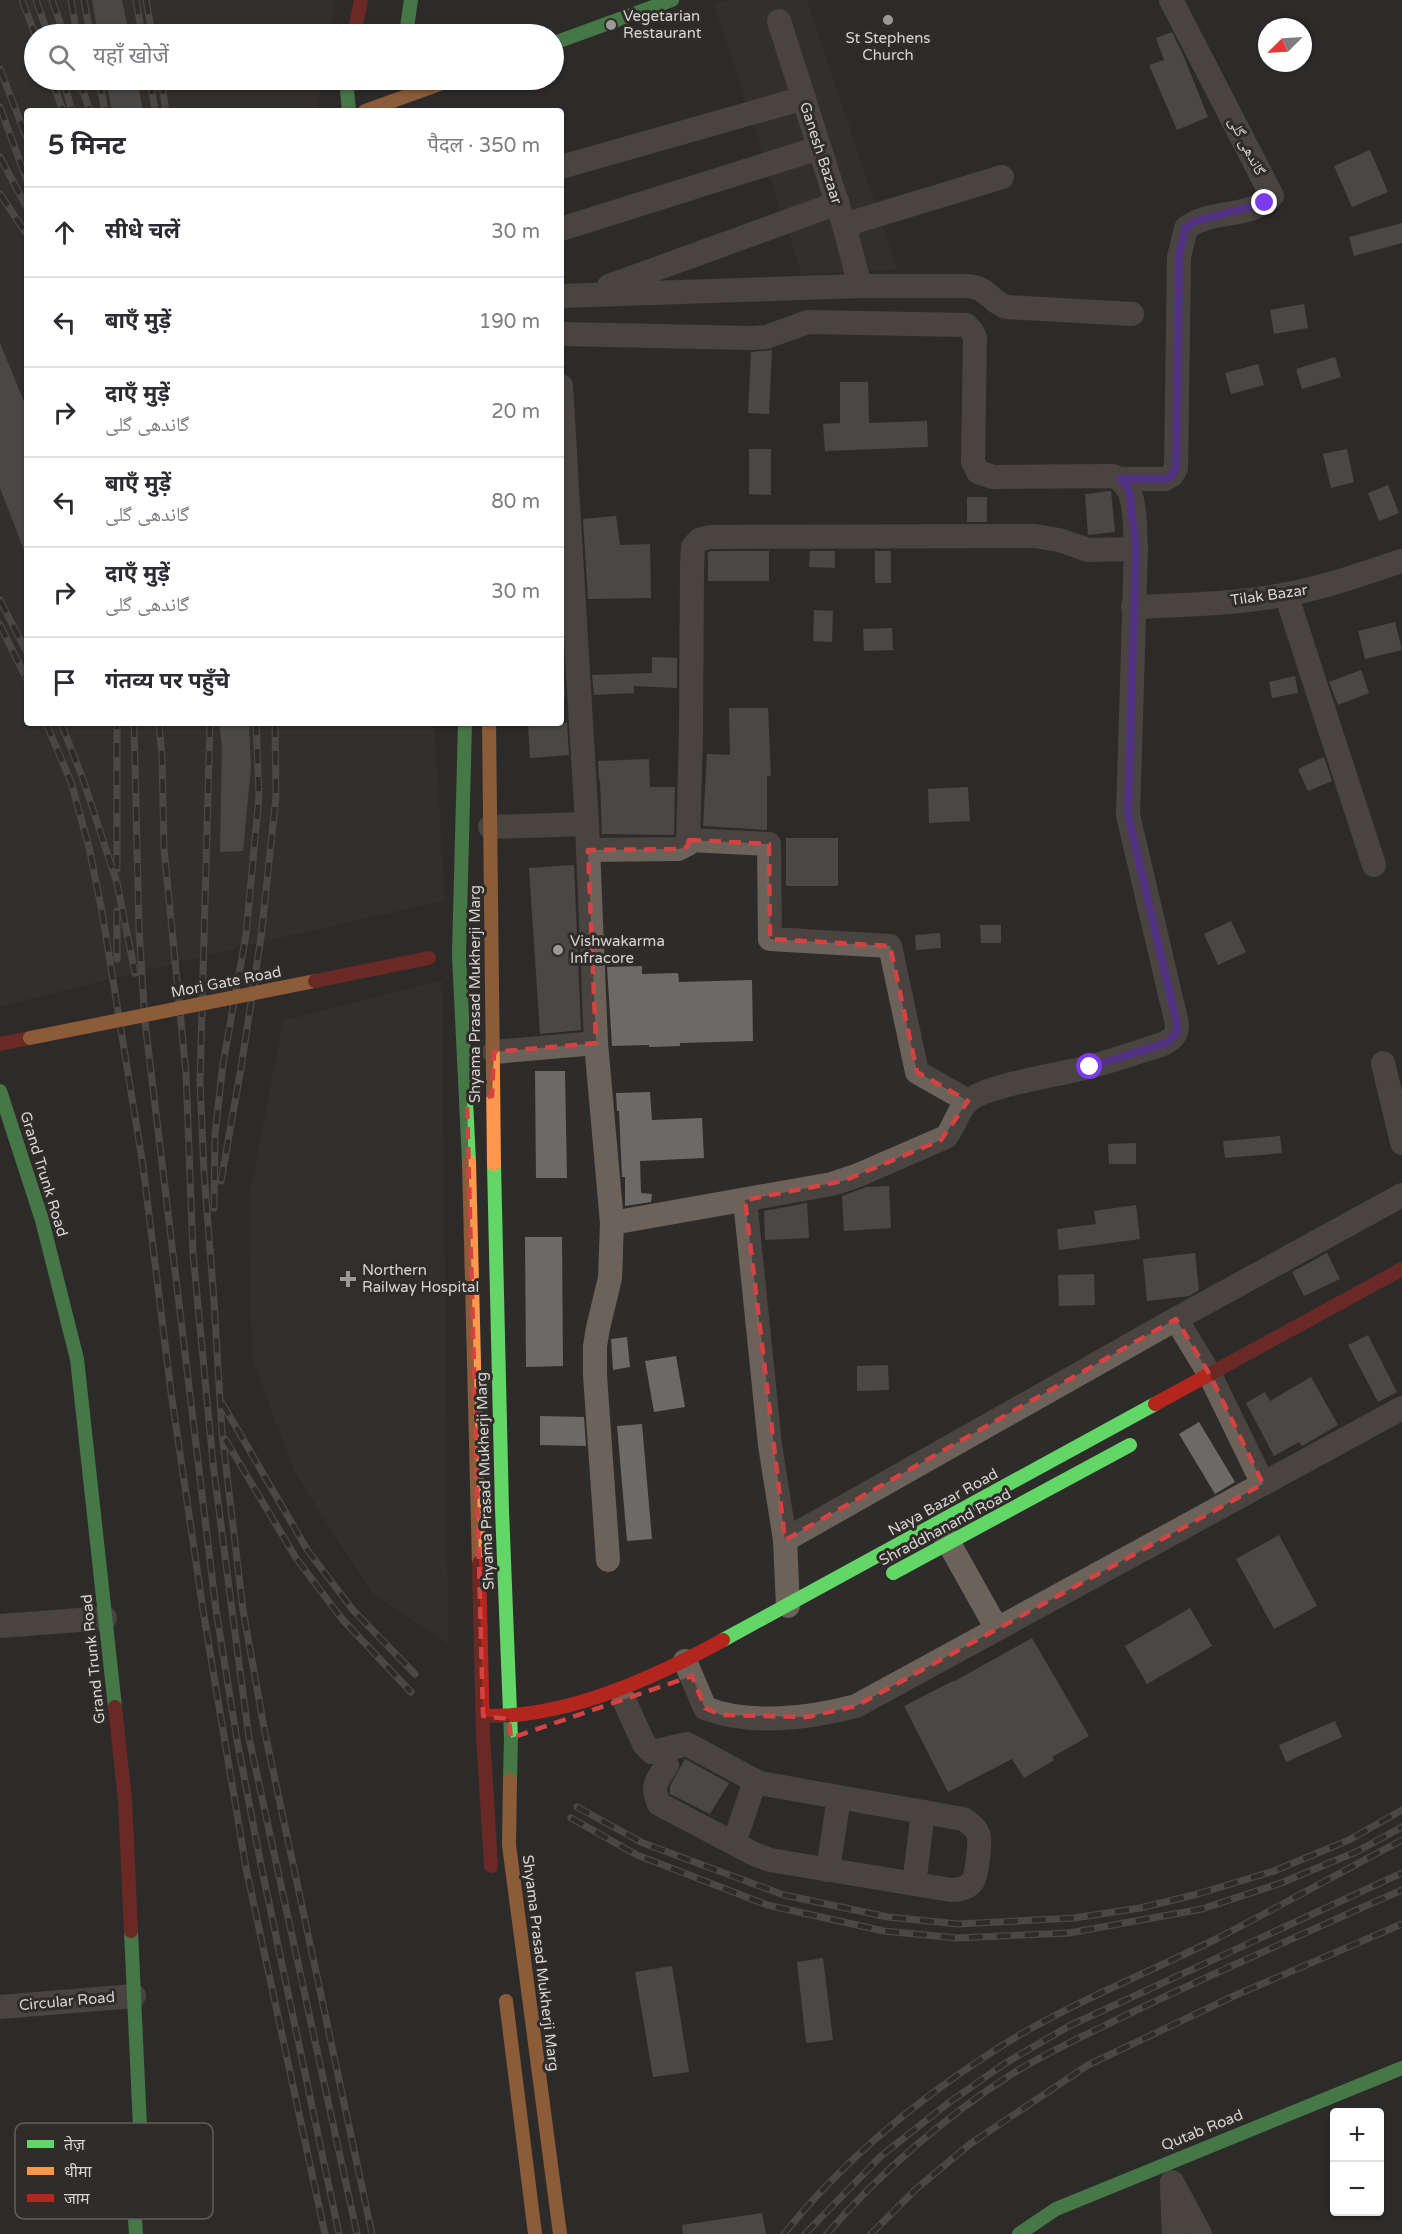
<!DOCTYPE html>
<html lang="hi">
<head>
<meta charset="utf-8">
<style>
	:root { --surface:#fff; --page:#f7f7f7; --text:#2b2b33; --muted:#7c7c81; --line:#e1e1e2 }
	body { margin:0; font-family:"Varela Round","Noto Naskh Arabic","Noto Sans Devanagari",sans-serif; background:var(--page); color:var(--text) }
	.controls { position:absolute; right:18px; bottom:18px; display:grid; overflow:hidden; border-radius:6px; box-shadow:0 2px 4px #0004 }
	.controls button { width:54px; height:54px; display:grid; place-items:center; padding:0; border:0; border-bottom:2px solid var(--line); background:var(--surface); color:var(--text); font:30px sans-serif }
	.compass { position:absolute; left:1258px; top:18px; width:54px; height:54px; border-radius:50%; background:var(--surface); box-shadow:0 2px 4px #0004; rotate:246deg }
	.stop { position:absolute; width:18px; height:18px; margin:-14px; border:4px solid #7c3aed; border-radius:50%; background:#fff }
	.stop.end { background:#7c3aed; border-color:#fff; box-shadow:0 2px 6px #0008 }
	.list { margin:0; padding:0; list-style:none }
	h2 { display:flex; justify-content:space-between; align-items:center; height:78px; margin:0; padding:0 24px; font-size:26px }
	h2 small { font-size:20px; font-weight:400; color:var(--muted) }
	.list li { display:grid; grid-template-columns:39px 1fr auto; gap:18px; align-items:center; box-sizing:border-box; height:90px; padding:0 24px; border-top:2px solid var(--line) }
	.list b { display:block; font-size:22px; white-space:nowrap }
	.list p { margin:0; font-size:20px; white-space:nowrap; color:var(--muted) }
	.list em { font-size:20px; font-style:normal; color:var(--muted) }
	.icon { flex:none; width:33px; height:33px; fill:none; stroke:currentColor; stroke-width:2; stroke-linecap:round; stroke-linejoin:round }
	.map { position:relative; flex:none; width:1402px; height:2234px; overflow:hidden }
	.search { position:absolute; background:var(--surface); box-shadow:0 2px 4px #0004; left:24px; top:24px; width:540px; height:66px; display:flex; align-items:center; gap:15px; box-sizing:border-box; padding:0 21px; border-radius:33px; color:var(--muted); font-size:22px }
	.panel { position:absolute; background:var(--surface); box-shadow:0 2px 4px #0004; left:24px; top:108px; width:540px; height:618px; border-radius:6px }
	.map>svg:first-child { display:block }
</style>
</head>
<body>
<div class="map">
<svg width="1402" height="2234" viewBox="0 0 1402 2234">
	<rect width="100%" height="100%" fill="#2e2c2a"/>
	<g fill="#3b342f">
		<path d="M0,0H336L330,34H34V80H322L317,111H27V723H434L445,900L239,947L0,1006Z"/>
		<path d="M731,0H807L897,269L802,274L714,6Z"/>
		<path d="M442,981L448,1643L372,1593L295,1473L252,1359L249,1199L283,1021Z"/>
	</g>
	<g fill="#6c6a68">
		<path d="M92,0H122L129,34H98Z"/>
		<path d="M1172,32L1184,57L1208,117L1177,130L1149,65L1164,60L1156,38Z"/>
		<path d="M106,80H137L143,111H112Z"/>
		<path d="M1370,150L1388,192L1352,207L1334,166Z"/>
		<path d="M1402,223V243L1354,256L1349,237Z"/>
		<path d="M1304,304L1308,328L1274,334L1270,310Z"/>
		<path d="M0,343L27,409L26,555L0,488Z"/>
		<path d="M772,350L769,414L748,413L751,352Z"/>
		<path d="M1335,357L1341,377L1302,389L1296,369Z"/>
		<path d="M1258,364L1264,385L1231,394L1225,373Z"/>
		<path d="M840,382H868L869,423L927,421L928,447L825,451L823,424L840,423Z"/>
		<path d="M749,449H771V495L749,494Z"/>
		<path d="M1347,449L1354,482L1331,488L1323,454Z"/>
		<path d="M1388,485L1399,513L1379,521L1368,493Z"/>
		<path d="M1111,491L1115,532L1088,535L1085,494Z"/>
		<rect x="967" y="497" width="20" height="25"/>
		<path d="M616,516L620,545L650,544L651,598L588,599L583,519Z"/>
		<path d="M711,551H769V581H708V552Z"/>
		<path d="M810,551H835V568L809,567Z"/>
		<rect x="875" y="551" width="16" height="32"/>
		<path d="M814,610L833,611L832,642L813,641Z"/>
		<path d="M1395,622L1402,650L1365,659L1358,631Z"/>
		<path d="M892,628L893,650L864,651L863,629Z"/>
		<path d="M652,657L677,658V688L634,686V693L594,695L592,675L652,673Z"/>
		<path d="M1361,670L1369,693L1338,705L1329,682Z"/>
		<path d="M1295,676L1298,693L1272,698L1269,682Z"/>
		<path d="M561,677H564L565,697H561Z"/>
		<path d="M729,708H768L771,776H767V830L703,826L707,754L730,755Z"/>
		<path d="M219,723H249L251,767L243,851L220,852L222,747Z"/>
		<path d="M528,723H567L569,755L530,758Z"/>
		<path d="M1324,757L1332,781L1308,791L1298,769Z"/>
		<path d="M649,759L650,787H675L674,835L602,834L600,780H599L598,761Z"/>
		<path d="M968,787L970,821L929,823L928,789Z"/>
		<rect x="786" y="838" width="52" height="48"/>
		<path d="M574,865L581,1030L540,1034L529,868Z"/>
		<path d="M1231,921L1246,952L1218,965L1204,934Z"/>
		<path d="M980,925H1001V943H981Z"/>
		<path d="M940,933L941,948L916,950L915,935Z"/>
		<path d="M642,966V974L678,973L679,982L752,980L753,1041L680,1043V1046L649,1047V1045L612,1046L607,967Z"/>
		<path d="M535,1071H565L567,1178H536Z"/>
		<path d="M650,1092L652,1120L702,1118L704,1158L640,1161L641,1193L652,1194L651,1202L625,1206V1177H622L619,1111H617L616,1093Z"/>
		<path d="M1280,1136L1282,1153L1225,1158L1223,1141Z"/>
		<path d="M1136,1143V1164H1109L1108,1144Z"/>
		<path d="M889,1186L891,1228L844,1231L842,1196L866,1187Z"/>
		<path d="M807,1203L809,1238L765,1240L764,1211Z"/>
		<path d="M1136,1205L1140,1239L1059,1250L1057,1229L1096,1224L1094,1211Z"/>
		<path d="M525,1237H562L563,1366L526,1367Z"/>
		<path d="M1195,1253L1199,1290L1189,1296L1147,1301L1143,1259Z"/>
		<path d="M1327,1253L1340,1279L1304,1296L1292,1272Z"/>
		<path d="M1094,1274L1095,1305L1059,1306L1058,1275Z"/>
		<path d="M1368,1335L1397,1392L1378,1402L1348,1345Z"/>
		<path d="M627,1337L630,1367L613,1370L611,1339Z"/>
		<path d="M676,1356L685,1407L654,1412L645,1361Z"/>
		<path d="M888,1365L889,1390L857,1391V1366Z"/>
		<path d="M1311,1377L1338,1425L1302,1446L1299,1442L1274,1456L1246,1403L1265,1392L1270,1401Z"/>
		<path d="M540,1416L584,1417L586,1446L540,1445Z"/>
		<path d="M1199,1422L1235,1482L1215,1494L1179,1434Z"/>
		<path d="M642,1424L652,1539L627,1541L617,1426Z"/>
		<path d="M1279,1535L1317,1606L1274,1629L1236,1559Z"/>
		<path d="M1190,1608L1212,1646L1147,1684L1125,1646Z"/>
		<path d="M1032,1638L1089,1736L1052,1757L1054,1760L1024,1778L1012,1759L948,1792L904,1706L953,1681V1682Z"/>
		<path d="M1335,1721L1342,1737L1286,1762L1279,1745Z"/>
		<path d="M685,1759L729,1783L710,1814L670,1794V1786Z"/>
		<path d="M823,1958L833,2040L806,2043L797,1962Z"/>
		<path d="M672,1966L689,2072L653,2077L635,1972Z"/>
		<path d="M762,2213L766,2234H683L682,2225Z"/>
	</g>
	<g fill="none" stroke-linecap="round" stroke-linejoin="round">
		<g stroke="#6c625a" stroke-width="24">
			<path d="M779,21L844,225L860,286"/>
			<path d="M561,167L804,98"/>
			<path d="M844,225L1002,177"/>
			<path d="M561,229L819,148"/>
			<path d="M609,286L838,203"/>
			<path d="M561,296L860,286H967C989,288 988,300 1006,307L1132,314"/>
			<path d="M561,334L752,338L766,337L808,322L966,325L972,331L975,338L973,462L978,472L993,477L1113,476C1139,485 1134,526 1136,549L1128,815L1177,1024C1177,1035 1173,1039 1163,1044C1138,1052 1113,1061 1088,1067C1060,1075 986,1085 968,1101C957,1111 955,1126 946,1137L856,1176L832,1184L612,1223"/>
			<path d="M561,386L587,824L596,1043L612,1223L610,1278L598,1328L595,1346V1375L608,1560"/>
			<path d="M1121,479H1165L1172,475L1176,468L1179,257L1186,228C1210,209 1250,219 1272,196L1171,0"/>
			<path d="M1286,594L1374,865"/>
			<path d="M1133,607C1184,605 1237,604 1288,594C1327,587 1364,573 1402,561"/>
			<path d="M490,827L587,824"/>
			<path d="M689,840L769,844L770,939L890,946L917,1072L968,1101"/>
			<path d="M588,850L678,849L688,844L691,733L692,566L693,547L699,540L709,537L1035,536L1059,540L1088,550L1136,549"/>
			<path d="M494,1052L596,1043"/>
			<path d="M1383,1063L1402,1143"/>
			<path d="M745,1200L770,1445L785,1540L788,1606"/>
			<path d="M1176,1319L1210,1375L1263,1484"/>
			<path d="M941,1529L997,1629"/>
			<path d="M785,1540L1176,1319L1402,1195"/>
			<path d="M0,1626L105,1618"/>
			<path d="M685,1661L705,1708C749,1726 811,1718 856,1706L1402,1408"/>
			<path d="M624,1700L644,1744L652,1752L687,1744L759,1783L963,1819C970,1823 977,1828 979,1837C980,1844 977,1874 973,1881C968,1888 959,1890 951,1890L770,1860L754,1854L659,1804C651,1785 656,1782 667,1765"/>
			<path d="M734,1843L755,1781"/>
			<path d="M828,1870L839,1797"/>
			<path d="M914,1884L923,1812"/>
			<path d="M0,2007L134,1996"/>
			<path d="M1172,2182L1200,2234"/>
			<path d="M1172,2188L1174,2234"/>
		</g>
		<g stroke="#63d668" stroke-width="14">
			<path d="M406,34L411,0"/>
			<path d="M554,43L672,0"/>
			<path d="M346,80L349,111"/>
			<path d="M465,723L459,955L469,1162"/>
			<path d="M0,1091L42,1220L77,1359L115,1707"/>
			<path d="M494,1164L502,1510L511,1738L510,1780"/>
			<path d="M893,1573L1130,1445"/>
			<path d="M723,1640L1155,1404"/>
			<path d="M131,1931L142,2170L135,2220L136,2234"/>
			<path d="M1019,2234L1056,2209L1402,2068"/>
		</g>
		<g stroke="#ff974d" stroke-width="14">
			<path d="M365,111L451,80"/>
			<path d="M489,723L494,1164"/>
			<path d="M469,1162L479,1563"/>
			<path d="M510,1780L509,1845L560,2234"/>
			<path d="M506,2001L535,2234"/>
		</g>
		<g stroke="#b3261e" stroke-width="14">
			<path d="M354,34L361,0"/>
			<path d="M0,1044L30,1038"/>
			<path d="M1155,1404L1402,1269"/>
			<path d="M479,1563L483,1736L491,1866"/>
			<path d="M115,1707L125,1800L131,1931"/>
			<path d="M488,1716C568,1717 654,1678 723,1640"/>
		</g>
		<defs>
			<g id="rail">
				<path d="M22,0L35,34"/>
				<path d="M36,0L48,34"/>
				<path d="M52,0L64,34"/>
				<path d="M71,0L77,34"/>
				<path d="M84,0L90,34"/>
				<path d="M136,0L142,34"/>
				<path d="M146,0L152,34"/>
				<path d="M0,69L27,139"/>
				<path d="M52,80L63,111"/>
				<path d="M63,80L72,111"/>
				<path d="M79,80L90,111"/>
				<path d="M99,80L105,111"/>
				<path d="M150,80L155,111"/>
				<path d="M161,80L166,111"/>
				<path d="M0,107L27,181"/>
				<path d="M0,157L27,208"/>
				<path d="M0,194L27,235"/>
				<path d="M0,600L27,653"/>
				<path d="M0,625L27,680"/>
				<path d="M46,723L71,782L89,847L102,912L143,1166L171,1392L203,1610L246,1868L325,2234"/>
				<path d="M61,723L83,779L117,883L135,973"/>
				<path d="M134,723L139,929L145,1022L216,1610L237,1740L261,1865L339,2234"/>
				<path d="M159,723L162,757L164,848L186,1073L193,1253L213,1463L232,1610L249,1738L357,2234"/>
				<path d="M210,723L200,1082L204,1172L214,1301L222,1433L243,1610L265,1733L372,2234"/>
				<path d="M117,869V723"/>
				<path d="M117,911V959"/>
				<path d="M221,1181L241,1068L261,937L276,796L275,723"/>
				<path d="M214,1208L215,1134L223,1064L246,935L259,796L256,723"/>
				<path d="M222,1403L308,1551L353,1610L415,1674"/>
				<path d="M225,1439L296,1558L342,1619L411,1692"/>
				<path d="M577,1807L643,1843L784,1895L888,1917L958,1924L1074,1918L1140,1908L1194,1895L1274,1871L1349,1840L1402,1810"/>
				<path d="M571,1818L637,1855L767,1905L884,1931L957,1938L1069,1933L1202,1909L1281,1883L1356,1852L1402,1827"/>
				<path d="M784,2234C842,2161 917,2100 995,2050C1063,2006 1141,1976 1214,1940C1277,1908 1339,1873 1402,1840"/>
				<path d="M805,2234L881,2156L947,2104L1004,2064L1069,2026L1402,1873"/>
				<path d="M827,2234C878,2174 946,2116 1012,2074C1054,2048 1101,2028 1145,2006C1230,1966 1316,1928 1402,1890"/>
				<path d="M871,2234L916,2189L970,2144L1088,2065L1236,1995L1402,1924"/>
			</g>
		</defs>
		<use href="#rail" stroke="#6e6865" stroke-width="7"/>
		<use href="#rail" stroke="#2f2c29" stroke-width="4.5" stroke-dasharray="14" stroke-linecap="butt"/>
		<path stroke="#ff974d" stroke-width="14" d="M30,1038L315,981"/>
		<path stroke="#b3261e" stroke-width="14" d="M315,981L429,958"/>
	</g>
	<g fill="none" stroke-linecap="round" stroke-linejoin="round">
		<path stroke="#7c3aed" stroke-width="8" d="M1090,1067L1163,1044L1169,1041L1177,1032V1024L1128,815L1136,549L1130,494L1125,483L1120,479H1166L1172,475L1176,468L1179,257L1185,228L1196,221L1265,203"/>
	</g>
	<path d="M0 0H1402V2234H0ZM689,840L769,844L770,939L890,946L917,1072L968,1101L941,1140L843,1181L745,1200L785,1540L1176,1319L1210,1375L1263,1484L856,1706L807,1717L721,1715L705,1708L692,1676L511,1738L509,1719L483,1716L467,1100L492,1096L494,1052L596,1043L588,850L678,849L687,847Z" fill="#2e2c2a" fill-opacity=".55" fill-rule="evenodd"/>
	<path fill="none" stroke="#d64242" stroke-width="4.5" stroke-dasharray="12 8" stroke-linejoin="round" d="M689,840L769,844L770,939L890,946L917,1072L968,1101L941,1140L843,1181L745,1200L785,1540L1176,1319L1210,1375L1263,1484L856,1706L807,1717L721,1715L705,1708L692,1676L511,1738L509,1719L483,1716L467,1100L492,1096L494,1052L596,1043L588,850L678,849L687,847Z"/>
	<g fill="#9c9a98" stroke="#2f2c29" stroke-width="2">
		<circle cx="888" cy="20" r="6"/>
		<circle cx="611" cy="25" r="6"/>
		<circle cx="558" cy="950" r="6"/>
		<path d="M345 1270h6v6h6v6h-6v6h-6v-6h-6v-6h6z"/>
	</g>
	<g text-anchor="middle" stroke-width="6" stroke-linejoin="round" paint-order="stroke">
		<g font-size="15" fill="#d7d5d3" stroke="#2f2c29" text-anchor="start">
			<text x="623" y="21">Vegetarian<tspan x="623" dy="17">Restaurant</tspan></text>
			<text x="888" y="43" text-anchor="middle">St Stephens<tspan x="888" dy="17">Church</tspan></text>
			<text x="570" y="946">Vishwakarma<tspan x="570" dy="17">Infracore</tspan></text>
			<text x="362" y="1275">Northern<tspan x="362" dy="17">Railway Hospital</tspan></text>
		</g>
		<g font-size="15" fill="#d7d5d3" stroke="#2f2c29">
			<text transform="translate(1247 146) rotate(63)" y="5">گاندھی گلی</text>
			<text transform="translate(821 153) rotate(72)" y="5">Ganesh Bazaar</text>
			<text transform="translate(1269 595) rotate(-8)" y="5">Tilak Bazar</text>
			<text transform="translate(226 982) rotate(-11)" y="5">Mori Gate Road</text>
			<text transform="translate(475 994) rotate(-90)" y="5">Shyama Prasad Mukherji Marg</text>
			<text transform="translate(44 1174) rotate(73)" y="5">Grand Trunk Road</text>
			<text transform="translate(485 1481) rotate(-92)" y="5">Shyama Prasad Mukherji Marg</text>
			<text transform="translate(943 1502) rotate(-29)" y="5">Naya Bazar Road</text>
			<text transform="translate(945 1527) rotate(-28)" y="5">Shraddhanand Road</text>
			<text transform="translate(93 1659) rotate(-96)" y="5">Grand Trunk Road</text>
			<text transform="translate(541 1963) rotate(83)" y="5">Shyama Prasad Mukherji Marg</text>
			<text transform="translate(67 2001) rotate(-5)" y="5">Circular Road</text>
			<text transform="translate(1202 2130) rotate(-22)" y="5">Qutab Road</text>
		</g>
	</g>
	<rect x="15" y="2123" width="198" height="96" rx="9" fill="#2f2c29" stroke="#615f5c" stroke-width="1.5"/>
	<rect x="27" y="2140" width="27" height="8" fill="#63d668"/>
	<rect x="27" y="2167" width="27" height="8" fill="#ff974d"/>
	<rect x="27" y="2194" width="27" height="8" fill="#b3261e"/>
	<g font-size="16" fill="#d7d5d3">
		<text x="64" y="2150">तेज़</text>
		<text x="64" y="2177">धीमा</text>
		<text x="64" y="2204">जाम</text>
	</g>
</svg>
<div class="controls">
<button>+</button>
<button>−</button>
</div>
<svg class="compass" viewBox="-18 -18 36 36"><path d="M0-13l5 13h-10z" fill="#e53935"/><path d="M0 13l5-13h-10z" fill="#7c7c81"/></svg>
<div class="stop" style="left:1090px;top:1067px"></div>
<div class="stop end" style="left:1265px;top:203px"></div>
<div class="search"><svg class="icon" aria-label="search" viewBox="0 0 24 24"><circle cx="10" cy="10" r="6"/><path d="M15 15l6 6"/></svg>यहाँ खोजें</div>
<section class="panel">
<h2>5 मिनट<small>पैदल · 350 m</small></h2>
<ul class="list">
<li><svg class="icon" aria-label="ahead" viewBox="0 0 24 24"><path d="M12 20V5M6 11l6-6 6 6"/></svg><div><b>सीधे चलें</b></div><em>30 m</em></li>
<li><svg class="icon" aria-label="left" viewBox="0 0 24 24"><path d="M17 20v-9H6M10 6l-5 5 5 5"/></svg><div><b>बाएँ मुड़ें</b></div><em>190 m</em></li>
<li><svg class="icon" aria-label="right" viewBox="0 0 24 24"><path d="M7 20v-9h11M14 6l5 5-5 5"/></svg><div><b>दाएँ मुड़ें</b><p>گاندھی گلی</p></div><em>20 m</em></li>
<li><svg class="icon" aria-label="left" viewBox="0 0 24 24"><path d="M17 20v-9H6M10 6l-5 5 5 5"/></svg><div><b>बाएँ मुड़ें</b><p>گاندھی گلی</p></div><em>80 m</em></li>
<li><svg class="icon" aria-label="right" viewBox="0 0 24 24"><path d="M7 20v-9h11M14 6l5 5-5 5"/></svg><div><b>दाएँ मुड़ें</b><p>گاندھی گلی</p></div><em>30 m</em></li>
<li><svg class="icon" aria-label="arrive" viewBox="0 0 24 24"><path d="M6 21V4h12l-3 4 3 4H6"/></svg><div><b>गंतव्य पर पहुँचे</b></div></li>
</ul>
</section>
</div>
</body>
</html>
